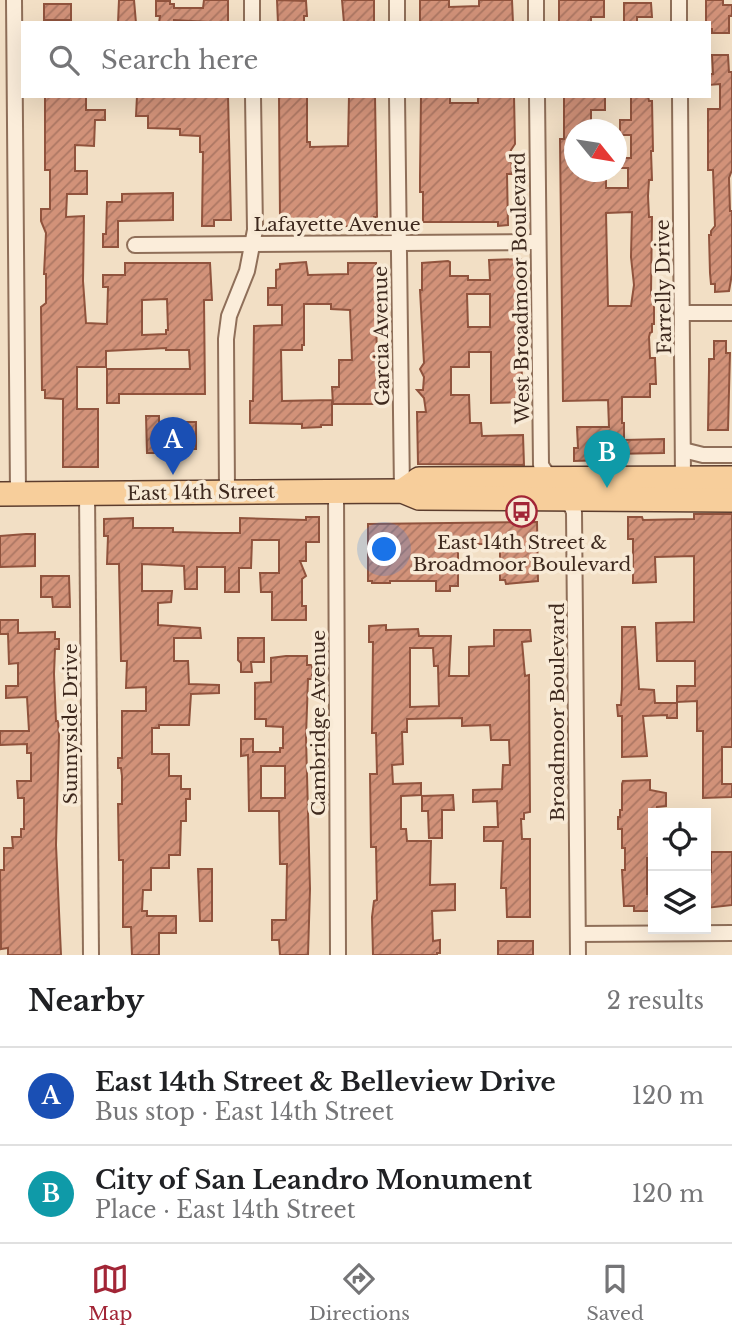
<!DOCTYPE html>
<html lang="en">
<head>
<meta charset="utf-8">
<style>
	:root { --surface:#fff; --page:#f2f2f2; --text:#202124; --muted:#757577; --line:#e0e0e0; --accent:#a22536 }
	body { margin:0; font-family:"Libre Baskerville",serif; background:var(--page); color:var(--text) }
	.controls { position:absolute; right:21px; bottom:21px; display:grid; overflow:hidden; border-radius:0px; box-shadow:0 7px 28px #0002 }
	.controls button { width:63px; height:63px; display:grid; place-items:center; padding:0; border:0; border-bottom:2px solid var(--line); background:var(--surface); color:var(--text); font:35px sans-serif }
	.compass { position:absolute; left:564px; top:119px; width:63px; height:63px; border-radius:50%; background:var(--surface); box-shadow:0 7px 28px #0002; rotate:120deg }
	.you { position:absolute; left:385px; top:550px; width:24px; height:24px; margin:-18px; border:5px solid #fff; border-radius:50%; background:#1a73e8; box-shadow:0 0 0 10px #1a73e833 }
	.badge { display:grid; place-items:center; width:46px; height:46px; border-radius:50%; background:var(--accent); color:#fff; font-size:23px; font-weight:700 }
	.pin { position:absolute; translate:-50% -58px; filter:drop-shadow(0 2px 4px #0008) }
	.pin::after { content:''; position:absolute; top:37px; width:24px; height:21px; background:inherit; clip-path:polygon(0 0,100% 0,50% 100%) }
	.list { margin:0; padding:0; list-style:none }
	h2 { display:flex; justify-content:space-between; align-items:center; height:91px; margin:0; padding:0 28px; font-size:30px }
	h2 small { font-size:23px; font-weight:400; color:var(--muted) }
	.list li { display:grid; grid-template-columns:46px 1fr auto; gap:21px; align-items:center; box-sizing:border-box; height:98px; padding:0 28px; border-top:2px solid var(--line) }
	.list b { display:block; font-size:26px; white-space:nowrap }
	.list p { margin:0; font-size:23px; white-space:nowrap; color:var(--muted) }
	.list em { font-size:23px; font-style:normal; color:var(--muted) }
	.icon { flex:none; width:38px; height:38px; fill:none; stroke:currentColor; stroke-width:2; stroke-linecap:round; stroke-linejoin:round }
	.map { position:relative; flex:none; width:732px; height:955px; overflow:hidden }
	.search { position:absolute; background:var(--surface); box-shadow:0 7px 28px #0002; left:21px; right:21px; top:21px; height:77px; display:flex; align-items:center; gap:18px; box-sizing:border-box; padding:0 24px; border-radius:0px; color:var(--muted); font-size:26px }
	.sheet { height:287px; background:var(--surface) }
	nav { display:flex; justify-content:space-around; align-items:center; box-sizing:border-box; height:98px; border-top:2px solid var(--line); background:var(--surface); font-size:19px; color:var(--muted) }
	nav a { display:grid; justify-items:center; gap:4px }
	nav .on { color:var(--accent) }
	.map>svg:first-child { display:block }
</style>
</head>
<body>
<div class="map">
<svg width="732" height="955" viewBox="0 0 732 955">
	<defs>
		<pattern id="building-hatch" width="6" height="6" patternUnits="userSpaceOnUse" patternTransform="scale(1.75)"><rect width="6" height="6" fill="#d29279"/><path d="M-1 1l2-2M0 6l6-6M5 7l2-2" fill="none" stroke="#ac7763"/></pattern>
	</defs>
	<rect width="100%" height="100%" fill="#f2dfc5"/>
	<g fill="url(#building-hatch)" stroke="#90533d" stroke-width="2" fill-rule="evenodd">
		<path d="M119,0H134L136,23H118Z"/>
		<path d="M204,0H228V23L174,20V23H159L160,16H156V1H170V4H174V8H203Z"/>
		<path d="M277,0L306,1L307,16H304V23H278Z"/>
		<path d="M342,0H374V23H344Z"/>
		<path d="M420,0H449V7L479,6V0H512L513,23H420Z"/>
		<path d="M559,0H604V17H591V23H559Z"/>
		<path d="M706,0H723V5H732V16H729V33H712V29H709V23H706Z"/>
		<path d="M624,3H651L652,17H637V22H624Z"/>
		<rect x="44" y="4" width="27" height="16"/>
		<path d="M712,55H728L729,72H732V170L729,178L730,211H732V274L729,291L715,292V284H711L710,273L709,235H711V231L715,226L713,170H708V109H720V84L709,85V74H713Z"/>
		<path d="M45,96H86V110H105V120H95L94,146L75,145V171H87V194H67L66,217L84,216L83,281L86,323L107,324L108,287H103V275H125V263H210L212,300H204L205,394H119V403H107V369H190L189,350H166V348L106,351V367H77V409H98V467H63V399L45,398V390H42L41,307L46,303V274H44L46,233L41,221V209H50V170H45ZM167,299L168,330H166V334L142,335V300Z"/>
		<path d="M137,96H228L231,220H214V226H202L203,152H200V136L180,135V129L148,128V116H136Z"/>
		<path d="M279,96H307V142H310V147L348,146L349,96H375L377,217H374L375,224L360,226L356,224L345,227V224L294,223V221H288V217H280Z"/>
		<path d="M421,96H450V103H478V96H514L515,144L511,150L512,174H507L508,225L498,226V222H423V192H420V176Z"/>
		<path d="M564,96H605V110H591V130H575V172H606V188H628V168H619V158H631V135H620V120H631V96H648L649,101H652L653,151H651L652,180H649L648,196L649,217H652L651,293L654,299V324H652V332L650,333L649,337L650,358H655L656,384H650V397H622V423H624V440L664,439V453L609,454V460L574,461V448H578L577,427H609L608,400L563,401L560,139H564ZM632,212L631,257L634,285L631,306H608L606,213Z"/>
		<path d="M173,193V220L118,221V247H103V234H106L107,202H122V194Z"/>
		<path d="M521,259L522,402L491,403V352H469V367H451V395H469L470,423H481L482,436L523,435L524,465L418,464L417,412H426L424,398L417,390H423L424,377L420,369L424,363L420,290H422V263L448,261L450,262V276H468V280H490L489,260ZM467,294H490V327H468Z"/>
		<path d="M306,262L308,275L348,274V263H376L377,404H333L332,387H339V360H352L350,310L331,309V304H304V345H302V350H281L282,401L332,400V425H321V427L302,428V424L250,423V401H253L254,326L282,325V305H268V288H276V270L280,269V264Z"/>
		<path d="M714,341H726V353H730L728,430H708L709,370V359H714Z"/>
		<path d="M146,416H159V422H196V449H169L163,453H147Z"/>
		<path d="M694,514H732V747H722V784H732V797L703,798V731H697V701L677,702V686H695V661H657L656,623L694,622V556L655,557L656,582L633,583V539H628V517H642L643,520L694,519Z"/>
		<path d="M306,517H319V542H306V561H300L306,576L302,579V606H306V620H272V592H261L260,573H279V540H252L251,568H239V592H225V567H197V589H185L184,566L142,564V591H172L171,602L158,603V625L200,628L201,638H174V661H188L189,684L219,685V693L191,694L189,725H159V728H152V754H169V776H181V789H190V799H186V821H181L180,855H169V868H151V890H143L142,911H147V916H176V933H159V955H132L131,927H123V860H119L118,804H122V776L121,768H118V758H122V711H146V687L126,688L127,661H121L119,564H107L108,536H104V519L133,518V528H173V532L216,533H240V518L306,520Z"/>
		<path d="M537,522L538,581L506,584L505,580H500V544H460L458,548V586H450V591H436V581H390V583H372V581H368V524Z"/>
		<path d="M26,534H35V566L0,567V536Z"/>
		<path d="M41,576H69L70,607H53L52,597H41Z"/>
		<path d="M0,620H18V633L55,632V639H59V649H55L54,674L56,721H58L59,736L56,845L61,955H8V948L1,949L0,870H4V848H13L12,837H21V829H24V798H18L17,781H31V753H27V744L0,745V731H29L27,697L6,698V686H18V663L9,664L8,634H0Z"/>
		<path d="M386,625V630L418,629L419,636H451L449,676H469V647L494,646V630H530L531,641L522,642L525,676L529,675L530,812L524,813V819H521L522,839H530V917H507L506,888H501L503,841H484V827H498L497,801L473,802V790L502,789L503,765H510L509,740H491L490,725L462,726V718L407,719V732H402L403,764L392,765L393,784L421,783V795L401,796V829H406L407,841H431L430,885L455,884V910L432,911L433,941L440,940V953H437V955H373L372,917L374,901L377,900L376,847H371L370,774H377L376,733H372L373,642H369V626ZM410,648H433L434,666H438L439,706L410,707Z"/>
		<path d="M622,627H635L639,689L654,690L655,703H677V718H667V715L643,716L647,756L622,757V716H618L617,705H621L622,689Z"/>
		<path d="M238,638H264V662H251L252,672H241V663L238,660Z"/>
		<path d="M286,656H307V665H312V679H308L306,737L310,889L308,955H280L279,940H272V920H286L287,864H280L279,811H249L248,755L241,756V739H253V752H280V748H283V727L266,726V719H255V683L271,682V658ZM261,766H285V798H261Z"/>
		<path d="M650,780V790L666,793V806L657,807V813H653V858H647V894H653V911H634V906H624L622,870H625V848H622V829H618V817H620V810H622V784L623,781Z"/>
		<path d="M453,795L454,810H442V838H429L428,811H422V796Z"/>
		<path d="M711,852H732V905L706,908V872H711Z"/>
		<path d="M198,869H212V921H200Z"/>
		<rect x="498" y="941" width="35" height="14"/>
	</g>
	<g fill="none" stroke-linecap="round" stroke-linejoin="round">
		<defs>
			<g id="minor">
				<path d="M14,0L18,494"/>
				<path d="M252,0V23"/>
				<path d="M397,0V23"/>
				<path d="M536,0V23"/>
				<path d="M679,0V23"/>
				<path d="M397,96L402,491"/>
				<path d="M537,96L541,465C551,482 567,494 574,512L578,955"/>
				<path d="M680,96L683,477"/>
				<path d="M135,245L538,242"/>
				<path d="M683,313H732"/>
				<path d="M683,450L703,455H732"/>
				<path d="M336,491L338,955"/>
				<path d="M227,492L226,339L229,316L247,271L255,230L253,96"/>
				<path d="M87,494L91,955"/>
				<path d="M578,934L732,933"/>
			</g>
			<g id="primary">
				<path d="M402,491L419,479L732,478"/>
				<path d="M0,494L402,491L419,498L732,500"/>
			</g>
		</defs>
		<use href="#minor" stroke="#8f6f59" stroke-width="18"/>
		<use href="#primary" stroke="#5c3d2e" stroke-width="26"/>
		<use href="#minor" stroke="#fbedda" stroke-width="14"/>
		<use href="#primary" stroke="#f7ce9b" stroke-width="23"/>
	</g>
	<defs>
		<symbol id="bus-ring" viewBox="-11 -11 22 22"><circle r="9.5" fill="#f8ead6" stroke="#a22536" stroke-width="1.5"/><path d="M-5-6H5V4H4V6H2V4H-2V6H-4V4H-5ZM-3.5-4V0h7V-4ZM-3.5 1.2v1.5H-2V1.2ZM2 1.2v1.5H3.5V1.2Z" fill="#a22536"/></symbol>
	</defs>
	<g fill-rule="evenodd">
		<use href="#bus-ring" x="504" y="494" width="35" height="35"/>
	</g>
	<g text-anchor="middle" stroke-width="7" stroke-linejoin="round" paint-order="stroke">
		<g font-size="19" fill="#3e291e" stroke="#f8ead6">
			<text x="337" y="231">Lafayette Avenue</text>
			<text transform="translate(663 287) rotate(-91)" y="7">Farrelly Drive</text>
			<text transform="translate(520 288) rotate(-91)" y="7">West Broadmoor Boulevard</text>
			<text transform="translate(381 336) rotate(-91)" y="7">Garcia Avenue</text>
			<text transform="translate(201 492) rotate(-1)" y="7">East 14th Street</text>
			<text transform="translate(557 712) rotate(-90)" y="7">Broadmoor Boulevard</text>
			<text transform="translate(318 723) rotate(-90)" y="7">Cambridge Avenue</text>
			<text transform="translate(70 724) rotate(-90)" y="7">Sunnyside Drive</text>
		</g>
		<g font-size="19" fill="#3e291e" stroke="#f8ead6">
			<text x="522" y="549">East 14th Street &amp;<tspan x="522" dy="22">Broadmoor Boulevard</tspan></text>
		</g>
	</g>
</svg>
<div class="controls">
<button><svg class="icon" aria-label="locate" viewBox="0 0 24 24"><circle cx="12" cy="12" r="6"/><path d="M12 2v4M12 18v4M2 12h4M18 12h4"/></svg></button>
<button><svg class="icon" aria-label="layers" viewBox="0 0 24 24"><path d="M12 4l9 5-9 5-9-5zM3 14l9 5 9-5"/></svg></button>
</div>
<svg class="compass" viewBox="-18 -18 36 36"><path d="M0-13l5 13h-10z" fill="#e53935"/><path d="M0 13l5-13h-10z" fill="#757577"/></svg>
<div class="you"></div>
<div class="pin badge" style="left:173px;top:475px;background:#1a4fb4">A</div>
<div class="pin badge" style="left:607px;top:488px;background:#0f9aa8">B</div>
<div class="search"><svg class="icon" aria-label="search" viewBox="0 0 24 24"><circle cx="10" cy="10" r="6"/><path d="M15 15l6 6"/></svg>Search here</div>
</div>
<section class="sheet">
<h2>Nearby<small>2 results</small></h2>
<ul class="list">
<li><span class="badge" style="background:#1a4fb4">A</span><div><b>East 14th Street &amp; Belleview Drive</b><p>Bus stop · East 14th Street</p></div><em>120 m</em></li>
<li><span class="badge" style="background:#0f9aa8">B</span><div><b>City of San Leandro Monument</b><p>Place · East 14th Street</p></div><em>120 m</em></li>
</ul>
</section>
<nav>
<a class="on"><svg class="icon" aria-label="map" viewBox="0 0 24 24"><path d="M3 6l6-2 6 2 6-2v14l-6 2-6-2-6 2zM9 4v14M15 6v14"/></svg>Map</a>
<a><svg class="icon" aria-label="directions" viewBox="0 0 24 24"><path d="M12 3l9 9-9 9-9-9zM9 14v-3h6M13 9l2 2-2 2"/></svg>Directions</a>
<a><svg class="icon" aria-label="saved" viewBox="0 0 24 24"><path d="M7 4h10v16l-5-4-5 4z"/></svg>Saved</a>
</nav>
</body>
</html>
